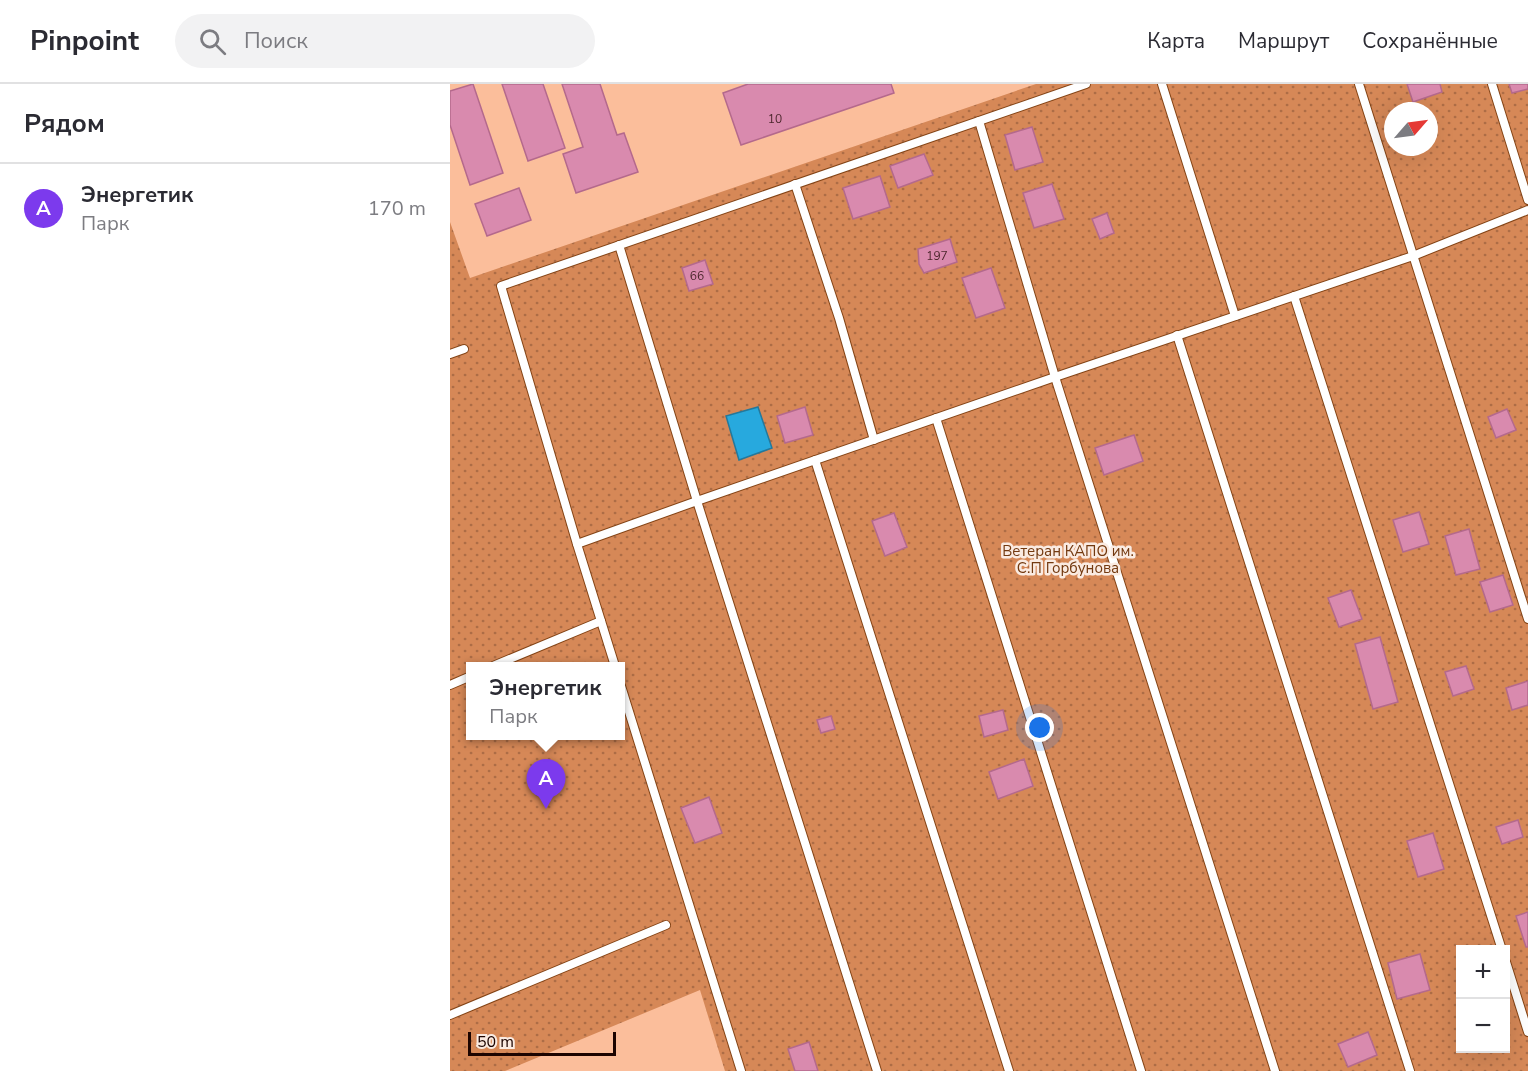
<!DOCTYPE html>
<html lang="ru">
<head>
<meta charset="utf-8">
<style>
	:root { --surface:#fff; --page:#f2f2f3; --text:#2b2b33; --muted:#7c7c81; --line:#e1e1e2; --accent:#7c3aed }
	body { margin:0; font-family:"Nunito Sans",sans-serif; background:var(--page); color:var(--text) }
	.controls { position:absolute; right:18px; bottom:18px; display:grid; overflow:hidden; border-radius:0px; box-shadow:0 6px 24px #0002 }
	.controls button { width:54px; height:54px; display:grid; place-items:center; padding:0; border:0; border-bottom:2px solid var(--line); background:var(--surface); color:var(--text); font:30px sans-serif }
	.compass { position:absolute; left:934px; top:18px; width:54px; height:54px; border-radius:50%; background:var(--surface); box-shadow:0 6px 24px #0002; rotate:62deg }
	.scale { position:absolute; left:18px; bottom:15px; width:148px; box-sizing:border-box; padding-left:6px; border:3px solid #1c0400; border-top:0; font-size:16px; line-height:21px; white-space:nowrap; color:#1c0400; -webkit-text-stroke:4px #faebe2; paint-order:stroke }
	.you { position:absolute; left:590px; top:644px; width:21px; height:21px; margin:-15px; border:4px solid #fff; border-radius:50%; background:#1a73e8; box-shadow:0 0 0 9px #1a73e833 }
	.badge { display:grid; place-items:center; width:39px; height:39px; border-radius:50%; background:var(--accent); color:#fff; font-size:20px; font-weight:700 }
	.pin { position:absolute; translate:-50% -50px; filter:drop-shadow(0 2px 3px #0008) }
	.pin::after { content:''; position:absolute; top:32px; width:21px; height:18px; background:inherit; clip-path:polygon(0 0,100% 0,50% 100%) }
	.popup { position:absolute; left:16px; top:578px; width:159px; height:78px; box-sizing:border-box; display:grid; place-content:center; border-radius:0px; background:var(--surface); filter:drop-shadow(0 2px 4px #0005); font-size:20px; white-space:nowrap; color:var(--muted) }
	.popup b { font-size:22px; color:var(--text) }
	.popup::after { content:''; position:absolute; left:50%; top:100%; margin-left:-12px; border:12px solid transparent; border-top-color:var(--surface) }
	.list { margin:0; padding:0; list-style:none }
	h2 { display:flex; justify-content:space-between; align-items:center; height:78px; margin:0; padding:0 24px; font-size:26px }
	h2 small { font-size:20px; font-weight:400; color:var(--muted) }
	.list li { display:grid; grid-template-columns:39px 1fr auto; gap:18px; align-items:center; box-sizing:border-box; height:90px; padding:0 24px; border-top:2px solid var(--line) }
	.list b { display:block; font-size:22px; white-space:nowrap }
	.list p { margin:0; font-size:20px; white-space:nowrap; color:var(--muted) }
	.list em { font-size:20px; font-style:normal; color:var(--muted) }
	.icon { flex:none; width:33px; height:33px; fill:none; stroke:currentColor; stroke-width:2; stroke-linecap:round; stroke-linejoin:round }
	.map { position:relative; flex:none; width:1078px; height:987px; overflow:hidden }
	header { display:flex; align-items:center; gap:36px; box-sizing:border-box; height:84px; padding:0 30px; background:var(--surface); border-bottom:2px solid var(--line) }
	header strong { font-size:28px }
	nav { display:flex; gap:33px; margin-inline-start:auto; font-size:21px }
	.search { width:420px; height:54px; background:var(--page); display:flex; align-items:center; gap:15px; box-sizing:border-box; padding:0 21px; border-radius:33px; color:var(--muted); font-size:22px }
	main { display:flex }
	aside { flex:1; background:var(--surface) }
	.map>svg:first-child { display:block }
</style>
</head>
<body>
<header>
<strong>Pinpoint</strong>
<div class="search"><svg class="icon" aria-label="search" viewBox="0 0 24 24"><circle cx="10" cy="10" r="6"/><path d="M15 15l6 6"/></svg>Поиск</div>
<nav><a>Карта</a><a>Маршрут</a><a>Сохранённые</a></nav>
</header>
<main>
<aside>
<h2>Рядом<small></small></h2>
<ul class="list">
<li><span class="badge">A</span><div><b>Энергетик</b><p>Парк</p></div><em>170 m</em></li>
</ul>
</aside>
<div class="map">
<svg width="1078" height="987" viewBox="0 0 1078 987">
	<defs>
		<pattern id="park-dots" width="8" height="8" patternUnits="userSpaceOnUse" patternTransform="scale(1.5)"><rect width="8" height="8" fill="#d68857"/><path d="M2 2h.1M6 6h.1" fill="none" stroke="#ad6d46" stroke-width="1.8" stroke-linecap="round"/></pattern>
	</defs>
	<rect width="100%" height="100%" fill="#fbbe9b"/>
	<path fill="url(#park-dots)" fill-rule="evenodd" d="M586,0H1078V987H275L250,906L55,987H0V138L20,194ZM943,27H979V63H943ZM21,582H171V652H21ZM1010,866H1056V964H1010Z"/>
	<path fill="#27a9de" stroke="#24789b" stroke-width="1.5" d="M308,323L322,364L289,376L276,332Z"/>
	<g fill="#d98aae" stroke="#b4698c" stroke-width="1.5">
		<path d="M23,0L53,89L20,101L0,41V7Z"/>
		<path d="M52,0H93L115,64L78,77Z"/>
		<path d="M112,0H150L167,51L174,49L188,88L126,109L113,70L133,63Z"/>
		<path d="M298,0H441L444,9L291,61L273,9Z"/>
		<path d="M957,0H990L992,8L963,18Z"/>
		<path d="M1059,0H1078V5L1062,9Z"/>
		<path d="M582,43L593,78L565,86L555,51Z"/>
		<path d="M474,70L483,91L448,104L440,82Z"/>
		<path d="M430,92L440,123L403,135L393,104Z"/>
		<path d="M602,100L614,135L584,144L573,109Z"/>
		<path d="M69,104L81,136L37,152L25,120Z"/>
		<path d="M657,129L664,149L650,155L642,135Z"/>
		<path d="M500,155L507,178L474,189L469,180L468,165Z"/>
		<path d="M255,176L263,200L239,207L232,184Z"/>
		<path d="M541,184L555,224L526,234L512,194Z"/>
		<path d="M355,323L363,351L335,359L327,332Z"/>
		<path d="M1057,325L1066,346L1046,354L1038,333Z"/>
		<path d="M684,351L693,377L654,391L645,364Z"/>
		<path d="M969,428L979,460L953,468L943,436Z"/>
		<path d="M444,429L457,463L435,472L422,437Z"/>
		<path d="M1019,445L1030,485L1006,491L995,452Z"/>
		<path d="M1053,491L1063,521L1040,528L1030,498Z"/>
		<path d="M901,506L912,535L889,543L878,514Z"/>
		<path d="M930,553L948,618L923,625L905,560Z"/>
		<path d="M1016,582L1024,605L1003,612L995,588Z"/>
		<path d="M1078,597V621L1062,626L1056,604Z"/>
		<path d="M553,626L558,646L534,653L529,632Z"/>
		<path d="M381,632L385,645L371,649L367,636Z"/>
		<path d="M574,675L583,702L548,715L539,688Z"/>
		<path d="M259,713L272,749L245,759L231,724Z"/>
		<path d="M1068,736L1073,753L1052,760L1046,743Z"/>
		<path d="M983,749L994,785L968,793L957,757Z"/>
		<path d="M1078,828V863H1076L1066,832Z"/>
		<path d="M970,870L980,906L947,915L938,879Z"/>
		<path d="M918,948L927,971L898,983L888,960Z"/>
		<path d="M359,958L368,987H345L338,965Z"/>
	</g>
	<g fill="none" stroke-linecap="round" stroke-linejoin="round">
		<defs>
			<g id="service">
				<path d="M712,0L785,232"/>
				<path d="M909,0L1078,535"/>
				<path d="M1042,0L1078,116"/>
				<path d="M529,37L605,293L825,987"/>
				<path d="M345,100L389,234L424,356"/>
				<path d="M169,161L247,417L427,987"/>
				<path d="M844,212L1052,866"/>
				<path d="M727,251L960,987"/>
				<path d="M0,270L14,265"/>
				<path d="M486,334L691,987"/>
				<path d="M365,376L559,987"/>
				<path d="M127,460L247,417L605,293L963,172L1078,126"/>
				<path d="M43,582L151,537"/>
				<path d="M165,582L127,460L51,202L636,0"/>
				<path d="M0,601L21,592"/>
				<path d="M171,602L291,987"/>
				<path d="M1056,878L1078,948"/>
				<path d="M0,931L216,841"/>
			</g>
		</defs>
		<use href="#service" stroke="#844416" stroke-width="10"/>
		<use href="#service" stroke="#fff" stroke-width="8"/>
	</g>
	<g text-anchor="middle" stroke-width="5" stroke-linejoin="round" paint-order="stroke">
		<g font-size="12" fill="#4b262c">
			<text x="325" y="39">10</text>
			<text x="487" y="176">197</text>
			<text x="247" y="196">66</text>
		</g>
		<g font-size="15" fill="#73390f" stroke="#faebe2">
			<text x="618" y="472">Ветеран КАПО им.<tspan x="618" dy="17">С.П Горбунова</tspan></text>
		</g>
	</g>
</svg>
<div class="controls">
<button>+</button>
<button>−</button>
</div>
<svg class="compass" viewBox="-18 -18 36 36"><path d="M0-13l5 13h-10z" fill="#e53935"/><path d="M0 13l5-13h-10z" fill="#7c7c81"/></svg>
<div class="scale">50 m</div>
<div class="you"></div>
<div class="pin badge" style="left:96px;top:725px">A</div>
<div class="popup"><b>Энергетик</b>Парк</div>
</div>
</main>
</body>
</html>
